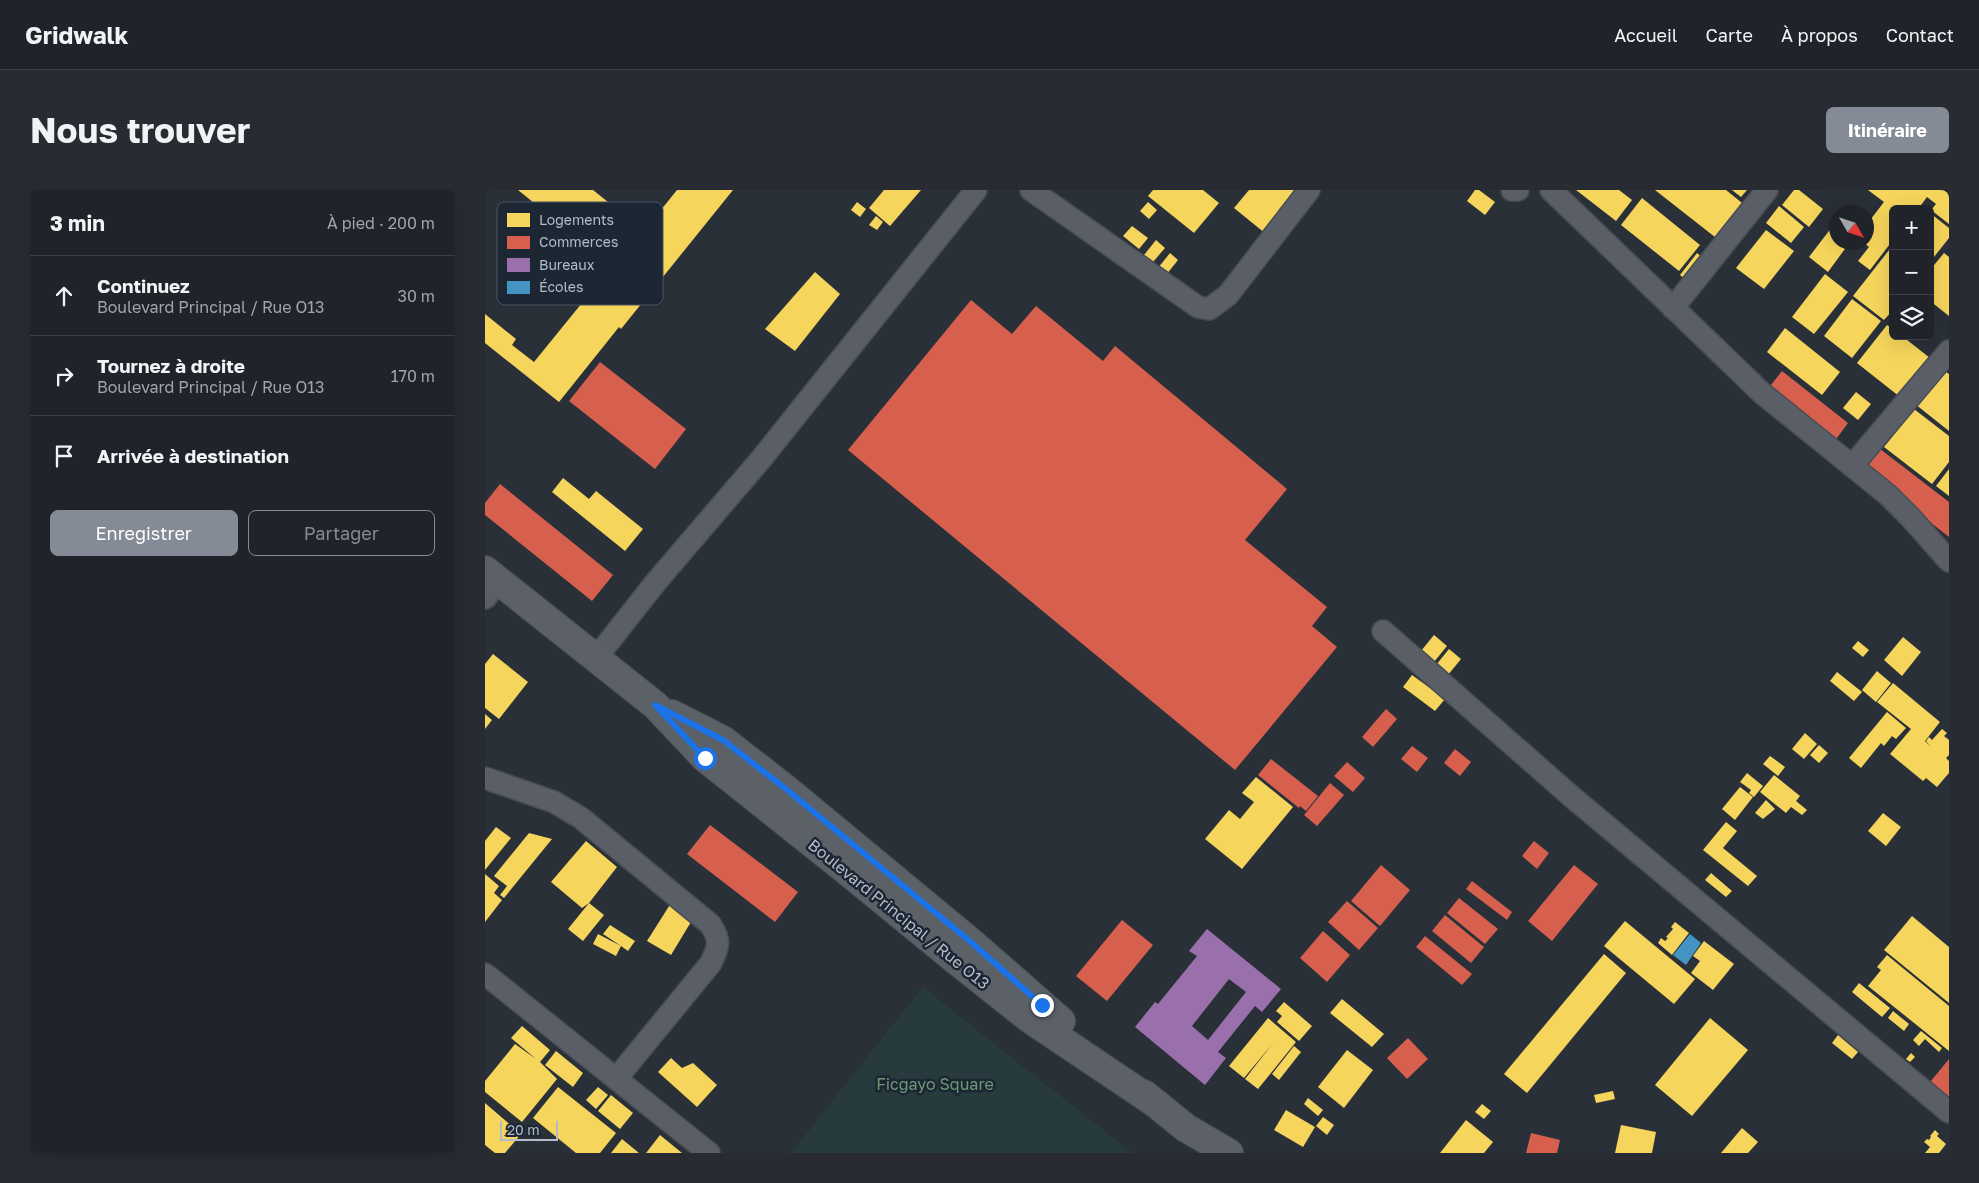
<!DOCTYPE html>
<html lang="fr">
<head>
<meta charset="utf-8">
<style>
	:root { --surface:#20242a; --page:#282c32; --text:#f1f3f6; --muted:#a2a4a8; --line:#3d4147; --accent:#848b96 }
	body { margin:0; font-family:"Golos Text",sans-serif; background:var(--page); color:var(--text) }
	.controls { position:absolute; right:15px; top:15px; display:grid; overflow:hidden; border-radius:8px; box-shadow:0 5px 20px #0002 }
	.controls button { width:45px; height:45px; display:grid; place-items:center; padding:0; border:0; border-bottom:1px solid var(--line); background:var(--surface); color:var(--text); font:25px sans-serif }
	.compass { position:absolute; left:1344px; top:15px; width:45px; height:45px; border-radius:50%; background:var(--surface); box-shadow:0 5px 20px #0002; rotate:129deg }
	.scale { position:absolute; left:15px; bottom:12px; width:58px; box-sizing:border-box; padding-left:5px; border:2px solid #b4bcc9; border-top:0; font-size:14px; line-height:18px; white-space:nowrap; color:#b4bcc9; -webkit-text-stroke:4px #1d2633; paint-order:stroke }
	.stop { position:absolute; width:15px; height:15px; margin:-11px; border:4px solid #1a73e8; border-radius:50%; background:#fff }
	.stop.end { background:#1a73e8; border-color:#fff; box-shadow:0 1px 5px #0008 }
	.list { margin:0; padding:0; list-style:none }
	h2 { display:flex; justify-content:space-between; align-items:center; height:65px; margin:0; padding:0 20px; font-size:21px }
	h2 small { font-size:16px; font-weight:400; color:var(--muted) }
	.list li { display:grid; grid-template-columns:32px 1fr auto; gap:15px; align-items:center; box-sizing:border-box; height:80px; padding:0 20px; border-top:1px solid var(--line) }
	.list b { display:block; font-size:19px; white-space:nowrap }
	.list p { margin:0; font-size:16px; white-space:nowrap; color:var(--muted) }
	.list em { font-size:16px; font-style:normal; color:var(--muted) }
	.actions { display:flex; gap:10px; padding:15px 20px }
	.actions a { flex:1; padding:11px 0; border:1px solid var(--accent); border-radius:8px; text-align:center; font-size:18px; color:var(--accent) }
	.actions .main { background:var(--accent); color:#fff }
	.icon { flex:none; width:28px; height:28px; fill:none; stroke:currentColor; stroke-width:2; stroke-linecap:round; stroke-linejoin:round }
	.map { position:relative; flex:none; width:1464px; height:963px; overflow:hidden; border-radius:8px }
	header { display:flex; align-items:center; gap:30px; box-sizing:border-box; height:70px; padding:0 25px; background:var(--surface); border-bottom:1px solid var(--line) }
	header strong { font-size:24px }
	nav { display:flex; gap:28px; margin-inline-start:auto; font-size:18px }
	.intro { display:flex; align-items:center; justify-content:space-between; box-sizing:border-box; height:120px; padding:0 30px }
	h1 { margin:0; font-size:35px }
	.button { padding:12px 22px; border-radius:8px; background:var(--accent); color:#fff; font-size:18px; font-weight:700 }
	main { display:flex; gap:30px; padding:0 30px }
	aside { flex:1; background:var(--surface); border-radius:8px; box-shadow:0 5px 20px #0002 }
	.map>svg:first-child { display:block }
</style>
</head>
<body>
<header>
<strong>Gridwalk</strong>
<nav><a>Accueil</a><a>Carte</a><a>À propos</a><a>Contact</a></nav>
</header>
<div class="intro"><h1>Nous trouver</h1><a class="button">Itinéraire</a></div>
<main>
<aside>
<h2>3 min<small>À pied · 200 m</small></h2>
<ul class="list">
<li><svg class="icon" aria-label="ahead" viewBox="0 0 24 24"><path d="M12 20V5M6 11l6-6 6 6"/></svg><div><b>Continuez</b><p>Boulevard Principal / Rue O13</p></div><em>30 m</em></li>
<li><svg class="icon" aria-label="right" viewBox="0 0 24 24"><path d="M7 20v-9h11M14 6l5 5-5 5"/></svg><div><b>Tournez à droite</b><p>Boulevard Principal / Rue O13</p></div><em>170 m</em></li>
<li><svg class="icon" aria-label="arrive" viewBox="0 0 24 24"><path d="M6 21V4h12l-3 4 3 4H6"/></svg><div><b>Arrivée à destination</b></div></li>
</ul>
<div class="actions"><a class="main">Enregistrer</a><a>Partager</a></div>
</aside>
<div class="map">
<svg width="1464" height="963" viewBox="0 0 1464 963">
	<rect width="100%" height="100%" fill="#2a3038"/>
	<path fill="#273a3e" d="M438,797L647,963H306Z"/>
	<g fill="#f6d55c">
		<path d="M33,0H108L159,41L192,0H248L136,139L134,137L74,212L0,153V124L31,149L27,155L49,172L127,76Z"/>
		<path d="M399,0H436L405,36L384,18Z"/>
		<path d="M668,0H718L734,13L709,43L663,6Z"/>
		<path d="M764,0H817L781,44L749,18Z"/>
		<path d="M990,0H994L1010,12L1000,25L982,11Z"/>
		<path d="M1091,0H1134L1147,10L1131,31Z"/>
		<path d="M1170,0H1241L1262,17L1235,51Z"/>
		<path d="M1247,0H1262L1256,7Z"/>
		<path d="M1309,0H1314L1338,19L1324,37L1297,15Z"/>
		<path d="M1383,0H1464V34L1446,20L1451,14L1442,7L1433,19H1408V50L1385,80L1373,71L1384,57L1378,52H1382V34L1399,12Z"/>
		<path d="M1157,8L1215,55L1194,81L1136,35Z"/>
		<path d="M372,12L381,19L375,27L366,20Z"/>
		<path d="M663,12L672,20L664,29L655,21Z"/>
		<path d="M1294,16L1319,37L1306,53L1281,33Z"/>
		<path d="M1445,23L1464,38V48L1445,72Z"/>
		<path d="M391,26L398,32L392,40L384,35Z"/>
		<path d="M1350,33L1352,52H1365L1343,82L1324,67Z"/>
		<path d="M647,36L663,48L654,59L638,46Z"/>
		<path d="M1281,40L1309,61L1279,99L1251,78Z"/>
		<path d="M671,50L680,58L668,72L659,65Z"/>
		<path d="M1408,55V120L1399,130L1368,106Z"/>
		<path d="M685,63L693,70L681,85L673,78Z"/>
		<path d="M1212,63L1219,69L1202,91L1195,85Z"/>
		<path d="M1459,63L1464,67V126L1445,111V80Z"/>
		<path d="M330,82L355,104L310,161L280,139Z"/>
		<path d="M1340,84L1363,102L1329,144L1307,127Z"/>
		<path d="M1367,109L1396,131L1367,168L1339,146Z"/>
		<path d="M1402,135L1408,139V146H1417L1445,168L1415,207L1372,173Z"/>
		<path d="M1300,138L1355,182L1337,205L1282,162Z"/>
		<path d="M1457,179L1464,184V241L1430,214Z"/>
		<path d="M1371,202L1386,214L1373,230L1358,218Z"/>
		<path d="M1429,219L1464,246V272L1447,294L1399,257Z"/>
		<path d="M1464,279V306L1451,296Z"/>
		<path d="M78,288L104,309L111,301L158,339L140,361L67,302Z"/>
		<path d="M949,445L962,456L949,472L936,461Z"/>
		<path d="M1418,447L1436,462L1417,486L1399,470Z"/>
		<path d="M1373,451L1384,460L1378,467L1367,458Z"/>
		<path d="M964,459L976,469L963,485L951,475Z"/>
		<path d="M8,464L43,492L14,529L0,518V474Z"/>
		<path d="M1392,481L1406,493L1391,512L1377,500Z"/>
		<path d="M1352,482L1377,502L1369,511L1345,491Z"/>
		<path d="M927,485L960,509L950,521L918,497Z"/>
		<path d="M1408,493L1455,532L1440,551L1445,556L1441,551L1444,547L1447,550L1457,539L1462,543L1459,546L1464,550V565L1461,568L1464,571V583L1452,597L1441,588L1438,591L1405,564L1426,539L1392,512Z"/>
		<path d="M1402,522L1421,538L1411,549L1407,546L1399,556L1396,553L1376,578L1364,568Z"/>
		<path d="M0,524L7,530L0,539Z"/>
		<path d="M1320,543L1332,554L1319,569L1307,559Z"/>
		<path d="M1334,555L1343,563L1334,573L1325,565Z"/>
		<path d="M1285,566L1300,577L1293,586L1278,574Z"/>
		<path d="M1262,583L1278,596L1269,607L1264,603L1266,600L1255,592Z"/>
		<path d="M1289,585L1315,606L1311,611L1322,620L1317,625L1306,617L1301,623L1275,602Z"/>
		<path d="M771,587L808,617L757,679L720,649L744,620L755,629L769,612L757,603Z"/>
		<path d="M1255,597L1268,607L1250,630L1237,619Z"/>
		<path d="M1281,610L1290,619L1278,629L1270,623Z"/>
		<path d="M1398,623L1416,637L1401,656L1383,641Z"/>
		<path d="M1241,632L1252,641L1238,658L1272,686L1263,696L1218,660Z"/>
		<path d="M11,637L26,648L0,680V651Z"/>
		<path d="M44,643L67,649L19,708L15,705L22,696L9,686Z"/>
		<path d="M101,651L132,677L104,713L119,725L98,751L83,739L104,713L97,718L66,692Z"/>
		<path d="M1226,683L1247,701L1241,707L1220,690Z"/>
		<path d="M0,684L14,696L9,703L17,710L0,732Z"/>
		<path d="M186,713L209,727L186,765L162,751Z"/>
		<path d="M1427,726L1464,757V813L1399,760Z"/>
		<path d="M1140,731L1210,789L1189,814L1119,756Z"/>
		<path d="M1190,732L1204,743L1187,765L1173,753L1176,748L1180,751L1183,748L1181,747L1188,739L1186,737Z"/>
		<path d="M125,735L150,751L143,761L136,756L131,766L108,754L113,744L136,756L118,744Z"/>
		<path d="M1219,751L1249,774L1228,800L1206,783L1215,771L1208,766Z"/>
		<path d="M1119,764L1141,783L1042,903L1019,884Z"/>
		<path d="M1402,765L1464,816V861L1383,796L1396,780L1392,777Z"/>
		<path d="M1374,793L1405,818L1397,827L1367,802Z"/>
		<path d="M857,809L899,844L887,857L845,823Z"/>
		<path d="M799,812L827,836L814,851L792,832L797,826L791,821Z"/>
		<path d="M1408,821L1424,834L1419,841L1403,828Z"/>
		<path d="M783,828L811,852L773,899L760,889L788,853L759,888L744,876Z"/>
		<path d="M1225,828L1263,860L1207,926L1170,895Z"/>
		<path d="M37,836L65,860L55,872L72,889L37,932L0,902V891L30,854L51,869L26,848Z"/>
		<path d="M1436,841L1457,858L1454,862L1440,849L1434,856L1428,850Z"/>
		<path d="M1353,845L1373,862L1367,869L1347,853Z"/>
		<path d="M809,856L816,862L794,890L787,884Z"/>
		<path d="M862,860L888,880L859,918L833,897Z"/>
		<path d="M71,861L98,883L88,897L60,875Z"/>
		<path d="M1426,863L1430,867L1425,872L1421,869Z"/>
		<path d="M186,868L197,878L208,873L232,895L212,917L173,882Z"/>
		<path d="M73,897L131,943L115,963H91L48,928Z"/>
		<path d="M113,897L123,905L111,919L101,910Z"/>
		<path d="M1128,901L1130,909L1111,913L1109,905Z"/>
		<path d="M126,905L148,923L135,939L113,921Z"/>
		<path d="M823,908L838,920L833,926L819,914Z"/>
		<path d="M0,913L36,944L20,963H10L0,955Z"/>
		<path d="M997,914L1006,921L999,929L990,922Z"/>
		<path d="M801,920L830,937L818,957L789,940Z"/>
		<path d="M838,927L849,935L842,945L831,936Z"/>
		<path d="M981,930L1008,952L999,963H955Z"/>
		<path d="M1136,935L1171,942L1167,963H1130Z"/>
		<path d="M1257,938L1273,952L1263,963H1236Z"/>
		<path d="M1450,940L1454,944L1452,946L1461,954L1454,963H1440L1445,957L1439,952L1442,949L1444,950L1446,947L1445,946Z"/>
		<path d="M175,945L197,963H161Z"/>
		<path d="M137,949L154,963H126Z"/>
	</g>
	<g fill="#d6604d">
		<path d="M486,110L527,144L551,116L618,171L630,156L802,299L760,350L842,417L827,436L852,457L750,580L363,260Z"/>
		<path d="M115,172L201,239L170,279L84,211Z"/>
		<path d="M1297,181L1363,233L1349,252L1282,200Z"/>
		<path d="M1390,255L1464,312V347L1374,276Z"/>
		<path d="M15,294L128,385L107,411L0,325V313Z"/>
		<path d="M901,519L912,529L888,557L877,547Z"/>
		<path d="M927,556L943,568L932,582L916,569Z"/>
		<path d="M970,559L986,572L975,586L959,573Z"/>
		<path d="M786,569L833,606L821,621L815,616L814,618L773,585Z"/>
		<path d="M862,572L880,588L868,602L849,586Z"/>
		<path d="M845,593L859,605L832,636L819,625Z"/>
		<path d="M225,635L313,702L290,732L202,664Z"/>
		<path d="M1049,651L1064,663L1052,679L1037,666Z"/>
		<path d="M896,675L925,700L895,736L866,711Z"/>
		<path d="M1089,675L1113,694L1067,751L1043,731Z"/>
		<path d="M987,691L1027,722L1022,730L981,699Z"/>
		<path d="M974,708L1013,739L1000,754L962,723Z"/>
		<path d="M862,711L893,738L874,760L843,732Z"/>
		<path d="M960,725L999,757L986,773L947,741Z"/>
		<path d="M637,730L668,755L622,811L591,786Z"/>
		<path d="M838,741L865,765L842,792L815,768Z"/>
		<path d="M940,746L987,784L977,795L931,757Z"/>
		<path d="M923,848L943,869L922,889L902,868Z"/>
		<path d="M1464,869V919L1441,897Z"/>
		<path d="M1046,943L1075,950L1072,963H1041Z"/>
	</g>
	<path fill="#9970ab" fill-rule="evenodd" d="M722,739L796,799L777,822L770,816L733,862L741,868L720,895L650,837L670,812L673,814L712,766L704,761ZM744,789L761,802L723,850L707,836Z"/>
	<path fill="#4393c3" d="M1205,744L1216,753L1201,775L1188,765Z"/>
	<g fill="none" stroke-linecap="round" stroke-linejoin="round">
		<defs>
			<g id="minor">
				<path d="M546,0L713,117L724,119L743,105L824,0"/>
				<path d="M1027,0H1033"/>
				<path d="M1066,0L1278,204L1403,305L1426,328L1464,371"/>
				<path d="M1188,118L1282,0"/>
				<path d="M1367,276L1464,161"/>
				<path d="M0,408L14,391"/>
				<path d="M898,441L1087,607L1464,922"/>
				<path d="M111,468L171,392L277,268L491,0"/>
				<path d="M0,588L69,612L96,628L225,734C236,750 234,756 226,773L131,889"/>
				<path d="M0,784L224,963"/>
			</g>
			<g id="major">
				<path d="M0,380L170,515L220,568L362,681L473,772L545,829L673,915"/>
				<path d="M187,524L238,550L301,599L487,753L576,831"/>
				<path d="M659,904L701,938L744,963"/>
			</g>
		</defs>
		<use href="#minor" stroke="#484c53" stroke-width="24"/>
		<use href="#major" stroke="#484c55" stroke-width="30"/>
		<use href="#minor" stroke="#5a5e66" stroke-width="21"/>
		<use href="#major" stroke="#5c6168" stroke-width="28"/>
	</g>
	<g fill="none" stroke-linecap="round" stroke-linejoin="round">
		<path stroke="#1a73e8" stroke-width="6" d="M220,568L170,515L238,550L301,599L487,753L557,815"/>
	</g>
	<g text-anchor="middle" stroke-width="5" stroke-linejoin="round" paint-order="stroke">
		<g font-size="16" fill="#b4bcc9" stroke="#1d2633">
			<text transform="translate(414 724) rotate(39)" y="6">Boulevard Principal / Rue O13</text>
		</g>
		<g font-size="16" fill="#6b9a76" stroke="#1d2633">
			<text x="450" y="900">Ficgayo Square</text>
		</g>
	</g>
	<rect x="12" y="12" width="166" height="103" rx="8" fill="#1d2633" stroke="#4a5360" stroke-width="1"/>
	<rect x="22" y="23" width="23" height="14" fill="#f6d55c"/>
	<rect x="22" y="46" width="23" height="13" fill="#d6604d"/>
	<rect x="22" y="68" width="23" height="14" fill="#9970ab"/>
	<rect x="22" y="91" width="23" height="13" fill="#4393c3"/>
	<g font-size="14" fill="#b4bcc9">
		<text x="54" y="35">Logements</text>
		<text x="54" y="57">Commerces</text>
		<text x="54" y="80">Bureaux</text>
		<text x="54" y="102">Écoles</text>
	</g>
</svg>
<div class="controls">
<button>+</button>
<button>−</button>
<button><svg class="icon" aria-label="layers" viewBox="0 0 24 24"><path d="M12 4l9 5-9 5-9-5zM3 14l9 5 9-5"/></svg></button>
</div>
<svg class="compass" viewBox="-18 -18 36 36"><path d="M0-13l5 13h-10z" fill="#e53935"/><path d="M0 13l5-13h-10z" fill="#a2a4a8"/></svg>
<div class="scale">20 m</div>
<div class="stop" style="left:220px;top:568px"></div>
<div class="stop end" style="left:557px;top:815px"></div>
</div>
</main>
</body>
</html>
